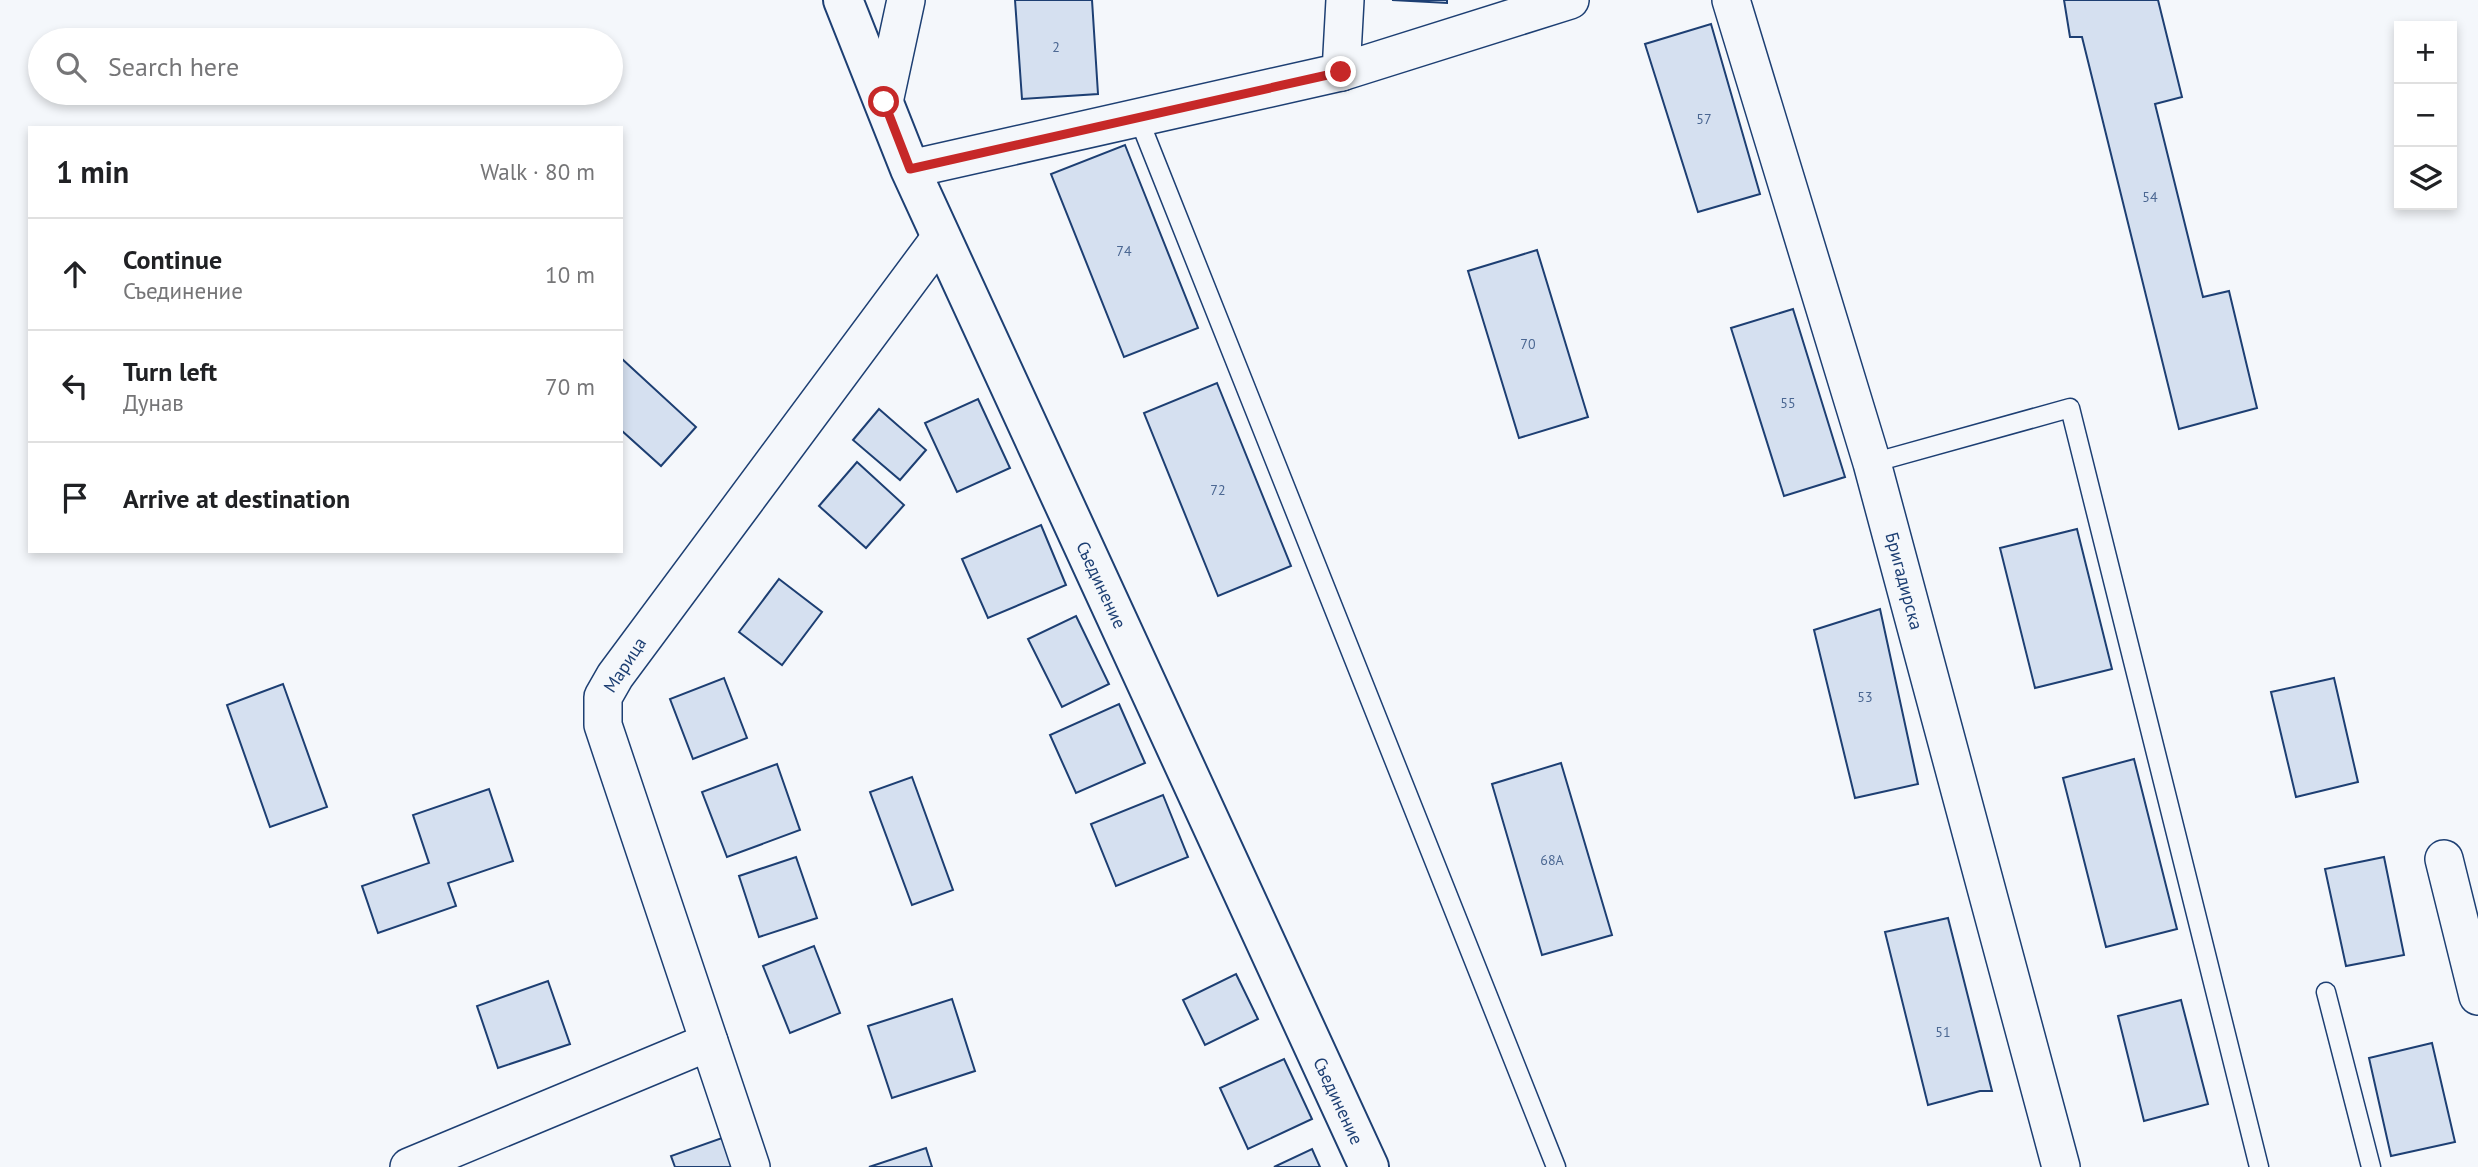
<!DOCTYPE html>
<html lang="en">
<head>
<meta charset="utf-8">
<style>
	:root { --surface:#fff; --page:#f6f6f6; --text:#202124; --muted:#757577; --line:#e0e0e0 }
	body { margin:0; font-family:"PT Sans",sans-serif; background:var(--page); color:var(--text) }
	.controls { position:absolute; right:21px; top:21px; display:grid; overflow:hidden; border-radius:0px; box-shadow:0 4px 10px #0003 }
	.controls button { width:63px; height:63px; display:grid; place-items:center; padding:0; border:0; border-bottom:2px solid var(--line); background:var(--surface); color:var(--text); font:35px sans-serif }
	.stop { position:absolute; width:21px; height:21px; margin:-16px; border:5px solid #c62828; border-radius:50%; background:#fff }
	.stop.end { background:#c62828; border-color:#fff; box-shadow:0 2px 7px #0008 }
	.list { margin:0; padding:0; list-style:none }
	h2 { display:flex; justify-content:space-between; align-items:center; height:91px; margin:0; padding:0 28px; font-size:30px }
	h2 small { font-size:23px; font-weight:400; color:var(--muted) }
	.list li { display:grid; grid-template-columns:46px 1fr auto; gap:21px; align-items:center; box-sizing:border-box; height:112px; padding:0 28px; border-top:2px solid var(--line) }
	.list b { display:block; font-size:26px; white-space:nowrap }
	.list p { margin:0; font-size:23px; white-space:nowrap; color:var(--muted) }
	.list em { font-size:23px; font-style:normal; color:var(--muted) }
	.icon { flex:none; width:38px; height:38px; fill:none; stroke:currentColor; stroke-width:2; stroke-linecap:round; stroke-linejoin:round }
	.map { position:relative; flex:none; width:2478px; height:1167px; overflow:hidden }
	.search { position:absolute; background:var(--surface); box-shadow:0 4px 10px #0003; left:28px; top:28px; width:595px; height:77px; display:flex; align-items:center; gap:18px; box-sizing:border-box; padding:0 24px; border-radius:38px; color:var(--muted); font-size:26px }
	.panel { position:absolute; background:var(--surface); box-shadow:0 4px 10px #0003; left:28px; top:126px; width:595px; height:427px; border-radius:0px }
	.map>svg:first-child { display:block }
</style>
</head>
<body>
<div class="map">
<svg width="2478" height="1167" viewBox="0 0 2478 1167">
	<rect width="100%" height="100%" fill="#f4f7fb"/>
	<g fill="#d5e0f0" stroke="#1d3f73" stroke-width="2">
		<path d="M1015,0H1092L1098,94L1022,99Z"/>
		<path d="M1392,0H1447V3Z"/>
		<path d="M2064,0H2158L2182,97L2155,104L2203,297L2229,291L2257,408L2179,429L2082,37H2070Z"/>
		<path d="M1711,24L1760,194L1698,212L1645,44Z"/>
		<path d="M1125,145L1198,328L1124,357L1051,174Z"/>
		<path d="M1537,250L1588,417L1519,438L1468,271Z"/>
		<path d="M1793,309L1845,477L1784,496L1731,328Z"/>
		<path d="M621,358L696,427L661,466L621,430Z"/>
		<path d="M1217,383L1291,566L1218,596L1144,413Z"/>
		<path d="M978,399L1010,468L957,492L925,423Z"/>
		<path d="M879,409L926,450L900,480L853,440Z"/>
		<path d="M857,462L904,505L866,548L819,506Z"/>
		<path d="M1041,525L1066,585L988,618L962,559Z"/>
		<path d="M2077,529L2112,669L2035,688L2000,548Z"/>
		<path d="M779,579L822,612L782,665L739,632Z"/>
		<path d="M1880,609L1918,784L1855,798L1814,630Z"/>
		<path d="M1076,616L1109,684L1062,707L1028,639Z"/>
		<path d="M724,678L747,738L693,759L670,699Z"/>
		<path d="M2334,678L2358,782L2296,797L2271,692Z"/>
		<path d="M283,684L327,807L270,827L227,705Z"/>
		<path d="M1119,704L1145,763L1076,793L1050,735Z"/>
		<path d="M2134,759L2177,929L2106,947L2063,778Z"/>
		<path d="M1561,763L1612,935L1542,955L1492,784Z"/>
		<path d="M777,764L800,830L727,857L702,792Z"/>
		<path d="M912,777L953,890L912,905L870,792Z"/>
		<path d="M489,789L513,861L448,883L456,906L378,933L362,886L429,863L413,815Z"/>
		<path d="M1163,795L1188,857L1116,886L1091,824Z"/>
		<path d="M796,857L817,918L759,937L739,876Z"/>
		<path d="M2384,857L2404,955L2346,966L2325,869Z"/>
		<path d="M1948,918L1992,1091H1980L1928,1105L1885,932Z"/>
		<path d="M814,946L840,1013L790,1033L763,966Z"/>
		<path d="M1236,974L1258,1019L1205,1045L1183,1000Z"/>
		<path d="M548,981L570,1044L498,1068L477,1006Z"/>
		<path d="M952,999L975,1071L892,1098L868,1026Z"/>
		<path d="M2181,1000L2208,1104L2144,1121L2118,1016Z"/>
		<path d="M2432,1043L2455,1142L2391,1156L2369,1058Z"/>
		<path d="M1284,1059L1312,1119L1248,1149L1220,1088Z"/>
		<path d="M722,1138L732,1167H675L671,1156Z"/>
		<path d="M926,1148L932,1167H869Z"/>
		<path d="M1312,1149L1320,1167H1274Z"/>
	</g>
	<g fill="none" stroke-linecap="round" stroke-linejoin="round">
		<defs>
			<g id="service">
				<path d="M1138,117L1556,1167"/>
				<path d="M1872,463L2070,408L2259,1167"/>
				<path d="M2326,992L2371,1167"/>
			</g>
			<g id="minor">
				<path d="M1731,0L1872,463L2061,1167"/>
				<path d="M1341,72L1570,0"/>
				<path d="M884,102L906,0"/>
				<path d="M910,169L1341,72L1345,0"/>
				<path d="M2444,859L2478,996"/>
				<path d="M409,1167L709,1042"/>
				<path d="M751,1167L603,725V697L615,676L941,237"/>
			</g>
			<path id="tertiary" d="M843,0L910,169L1369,1167"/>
		</defs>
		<use href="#service" stroke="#1d3f73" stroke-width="21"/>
		<use href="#minor" stroke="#1d3f73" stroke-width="40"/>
		<use href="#tertiary" stroke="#1d3f73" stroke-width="42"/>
		<use href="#service" stroke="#f4f7fb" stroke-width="18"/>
		<use href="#minor" stroke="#f4f7fb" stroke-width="37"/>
		<use href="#tertiary" stroke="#f4f7fb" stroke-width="38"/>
	</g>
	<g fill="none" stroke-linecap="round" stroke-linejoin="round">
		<path stroke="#c62828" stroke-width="9" d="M884,102L910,169L1341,72"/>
	</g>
	<g text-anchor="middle" stroke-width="5" stroke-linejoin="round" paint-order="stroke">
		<g font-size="14" fill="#4b6792">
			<text x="1056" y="52">2</text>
			<text x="1704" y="124">57</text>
			<text x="2150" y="202">54</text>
			<text x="1124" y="256">74</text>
			<text x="1528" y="349">70</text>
			<text x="1788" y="408">55</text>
			<text x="1218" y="495">72</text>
			<text x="1865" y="702">53</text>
			<text x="1552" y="865">68А</text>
			<text x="1943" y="1037">51</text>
		</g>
		<g font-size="18" fill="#1d3f73" stroke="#f4f7fb">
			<text transform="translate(1904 581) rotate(75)" y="6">Бригадирска</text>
			<text transform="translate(1101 585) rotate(65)" y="6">Съединение</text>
			<text transform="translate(625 665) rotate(-57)" y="6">Марица</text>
			<text transform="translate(1338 1101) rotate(65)" y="6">Съединение</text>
		</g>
	</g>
</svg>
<div class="controls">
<button>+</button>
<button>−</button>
<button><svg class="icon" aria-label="layers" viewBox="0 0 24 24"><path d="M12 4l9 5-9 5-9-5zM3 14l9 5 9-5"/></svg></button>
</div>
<div class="stop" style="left:884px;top:102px"></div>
<div class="stop end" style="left:1341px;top:72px"></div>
<div class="search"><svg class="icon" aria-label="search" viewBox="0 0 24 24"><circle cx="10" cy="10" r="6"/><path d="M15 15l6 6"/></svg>Search here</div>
<section class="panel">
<h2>1 min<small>Walk · 80 m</small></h2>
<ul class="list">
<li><svg class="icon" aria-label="ahead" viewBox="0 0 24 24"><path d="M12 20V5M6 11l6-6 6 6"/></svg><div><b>Continue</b><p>Съединение</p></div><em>10 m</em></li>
<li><svg class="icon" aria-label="left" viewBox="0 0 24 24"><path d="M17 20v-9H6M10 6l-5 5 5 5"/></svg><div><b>Turn left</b><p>Дунав</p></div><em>70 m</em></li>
<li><svg class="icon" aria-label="arrive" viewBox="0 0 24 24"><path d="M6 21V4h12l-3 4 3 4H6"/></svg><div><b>Arrive at destination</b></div></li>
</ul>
</section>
</div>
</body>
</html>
